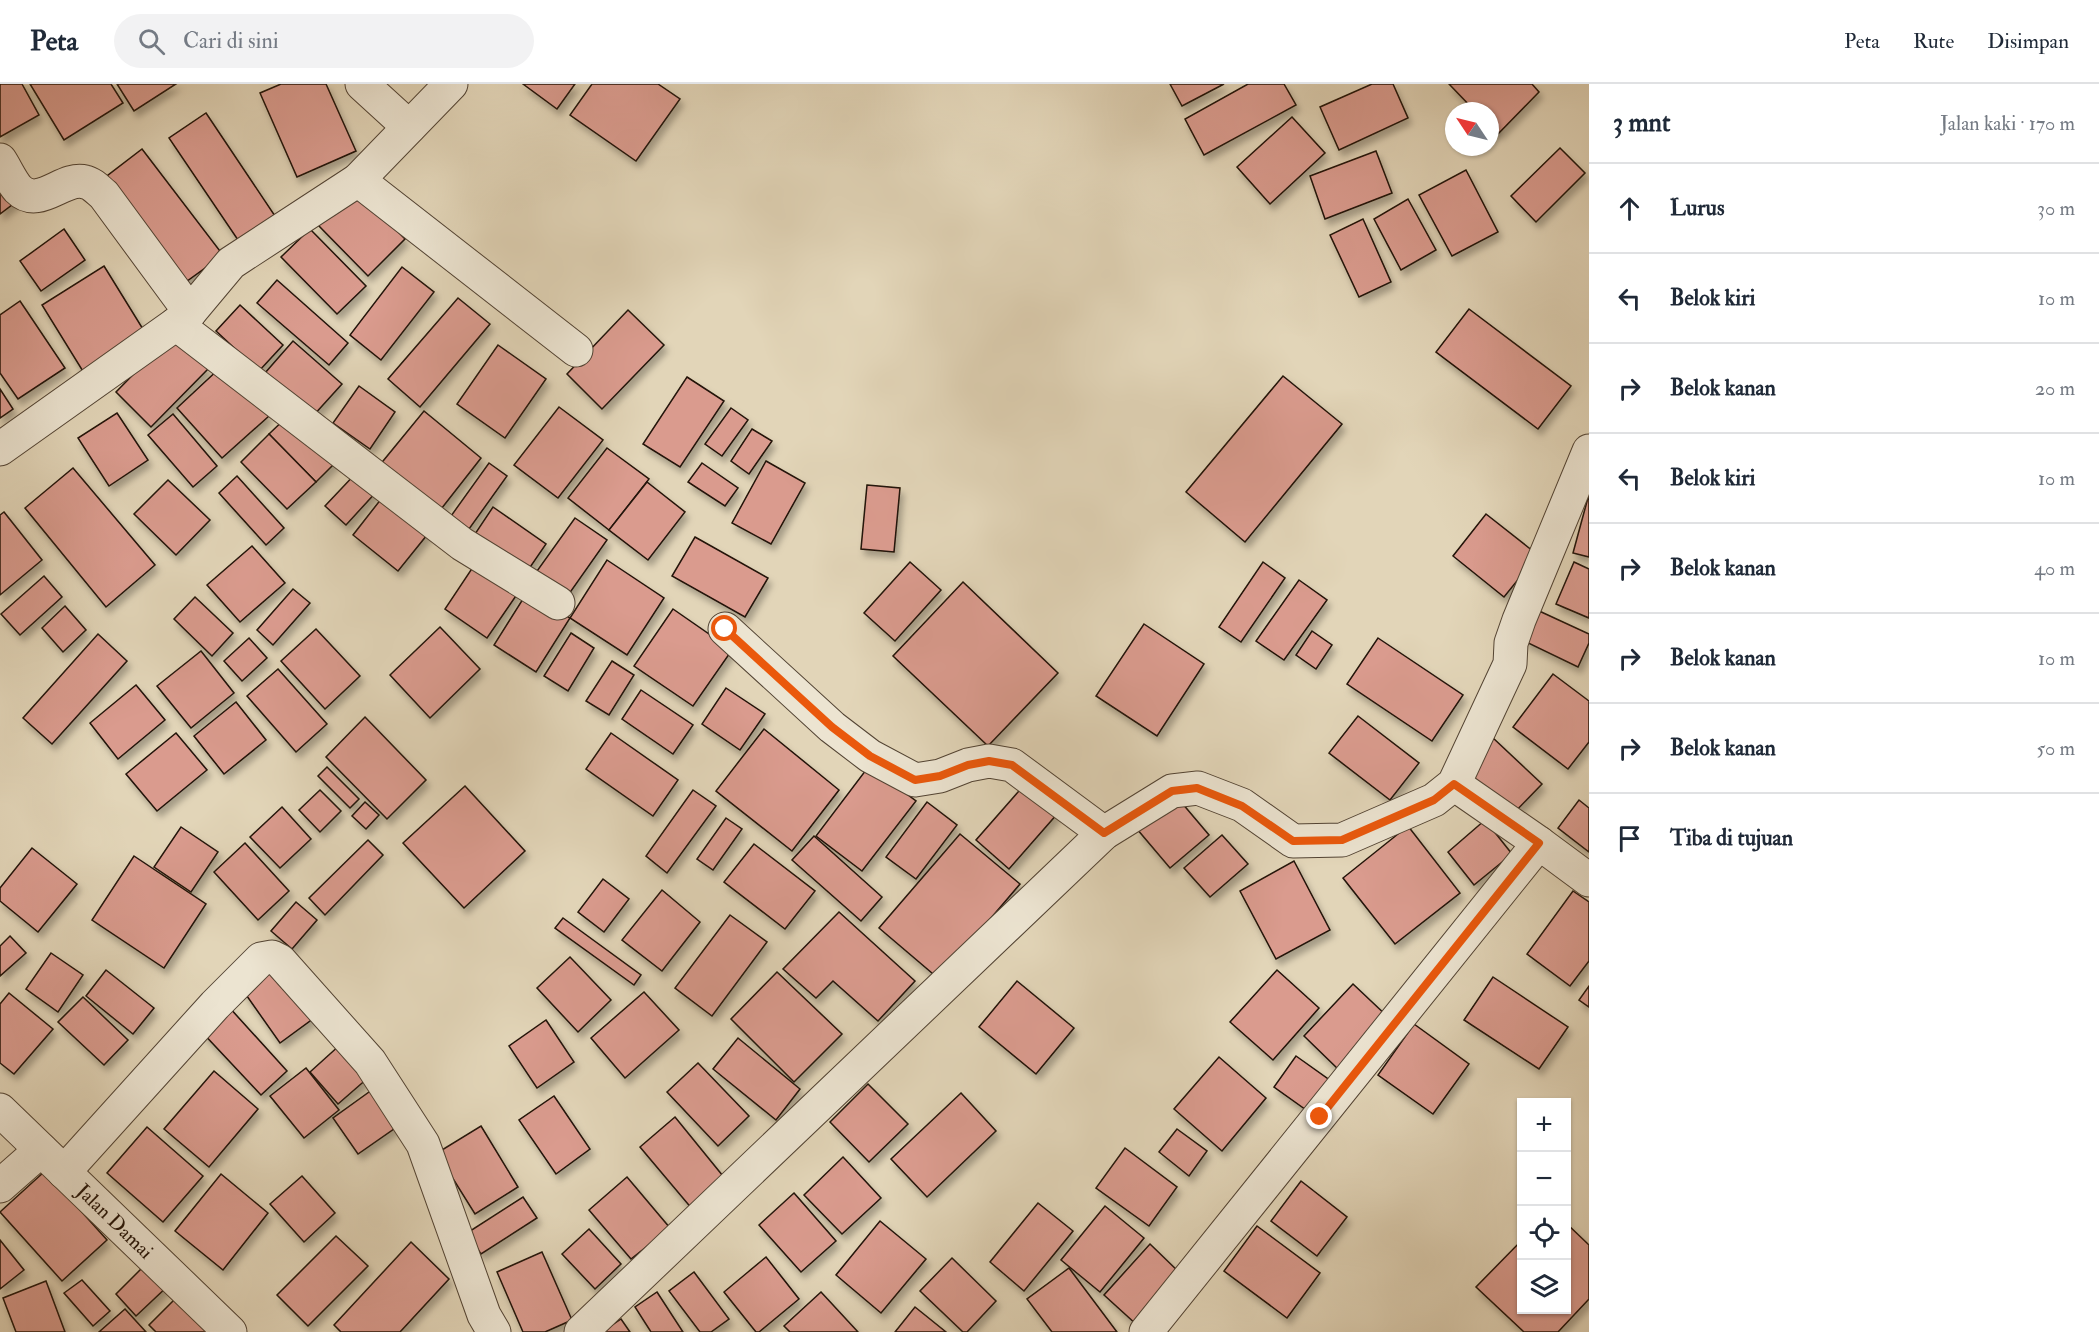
<!DOCTYPE html>
<html lang="id">
<head>
<meta charset="utf-8">
<style>
	:root { --surface:#fff; --page:#f2f2f3; --text:#1f2937; --muted:#747a83; --line:#e0e1e3 }
	body { margin:0; font-family:"IM FELL Double Pica",serif; background:var(--page); color:var(--text) }
	.controls { position:absolute; right:18px; bottom:18px; display:grid; overflow:hidden; border-radius:0px; box-shadow:0 2px 4px #0004 }
	.controls button { width:54px; height:54px; display:grid; place-items:center; padding:0; border:0; border-bottom:2px solid var(--line); background:var(--surface); color:var(--text); font:30px sans-serif }
	.compass { position:absolute; left:1445px; top:18px; width:54px; height:54px; border-radius:50%; background:var(--surface); box-shadow:0 2px 4px #0004; rotate:305deg }
	.stop { position:absolute; width:18px; height:18px; margin:-14px; border:4px solid #ea580c; border-radius:50%; background:#fff }
	.stop.end { background:#ea580c; border-color:#fff; box-shadow:0 2px 6px #0008 }
	.list { margin:0; padding:0; list-style:none }
	h2 { display:flex; justify-content:space-between; align-items:center; height:78px; margin:0; padding:0 24px; font-size:26px }
	h2 small { font-size:20px; font-weight:400; color:var(--muted) }
	.list li { display:grid; grid-template-columns:39px 1fr auto; gap:18px; align-items:center; box-sizing:border-box; height:90px; padding:0 24px; border-top:2px solid var(--line) }
	.list b { display:block; font-size:22px; white-space:nowrap }
	.list em { font-size:20px; font-style:normal; color:var(--muted) }
	.icon { flex:none; width:33px; height:33px; fill:none; stroke:currentColor; stroke-width:2; stroke-linecap:round; stroke-linejoin:round }
	.map { position:relative; flex:none; width:1589px; height:1248px; overflow:hidden }
	header { display:flex; align-items:center; gap:36px; box-sizing:border-box; height:84px; padding:0 30px; background:var(--surface); border-bottom:2px solid var(--line) }
	header strong { font-size:28px }
	nav { display:flex; gap:33px; margin-inline-start:auto; font-size:21px }
	.search { width:420px; height:54px; background:var(--page); display:flex; align-items:center; gap:15px; box-sizing:border-box; padding:0 21px; border-radius:33px; color:var(--muted); font-size:22px }
	main { display:flex }
	aside { flex:1; background:var(--surface) }
	.map>svg:first-child { display:block }
</style>
</head>
<body>
<header>
<strong>Peta</strong>
<div class="search"><svg class="icon" aria-label="search" viewBox="0 0 24 24"><circle cx="10" cy="10" r="6"/><path d="M15 15l6 6"/></svg>Cari di sini</div>
<nav><a>Peta</a><a>Rute</a><a>Disimpan</a></nav>
</header>
<main>
<div class="map">
<svg width="1589" height="1248" viewBox="0 0 1589 1248">
	<defs>
		<filter id="shadow"><feDropShadow dx="3.5" dy="6" stdDeviation="3" flood-color="#0004"/></filter>
	</defs>
	<rect width="100%" height="100%" fill="#e2d5b8"/>
	<filter id="stains"><feTurbulence type="fractalNoise" baseFrequency=".00333" numOctaves="4"/><feColorMatrix values="0 0 0 0 .2 0 0 0 0 .09 0 0 0 0 .02 0 0 0 .5 -.17"/></filter>
	<radialGradient id="worn" r=".72"><stop offset=".6" stop-color="#630" stop-opacity="0"/><stop offset="1" stop-color="#630" stop-opacity=".3"/></radialGradient>
	<g fill="#da9b8e" stroke="#221207" stroke-width="1.5" filter="url(#shadow)">
		<path d="M0,0H22L39,31L0,53Z"/>
		<path d="M30,0H111L123,19L64,56Z"/>
		<path d="M117,0H176L134,27Z"/>
		<path d="M281,0H326L356,67L297,93L260,9Z"/>
		<path d="M523,0H575L557,25Z"/>
		<path d="M592,0H658L680,15L636,77L570,31Z"/>
		<path d="M1170,0H1224L1182,22Z"/>
		<path d="M1248,0H1284L1296,21L1204,71L1185,35Z"/>
		<path d="M1372,0H1393L1408,34L1339,66L1320,23Z"/>
		<path d="M1449,0H1532L1539,8L1498,50L1490,42V27H1475Z"/>
		<path d="M206,29L275,132L238,156L169,54Z"/>
		<path d="M1292,33L1325,69L1270,120L1237,83Z"/>
		<path d="M1560,64L1585,89L1536,138L1511,112Z"/>
		<path d="M142,65L223,171L183,200L103,95Z"/>
		<path d="M1376,67L1392,109L1325,135L1310,92Z"/>
		<path d="M0,86L21,114L0,130Z"/>
		<path d="M1466,86L1498,148L1452,172L1419,111Z"/>
		<path d="M355,103L405,155L368,192L318,141Z"/>
		<path d="M1408,115L1436,166L1401,186L1374,135Z"/>
		<path d="M1363,135L1391,198L1359,213L1330,151Z"/>
		<path d="M64,145L85,176L41,207L20,177Z"/>
		<path d="M310,145L366,202L337,230L281,173Z"/>
		<path d="M104,182L146,250L84,289L42,221Z"/>
		<path d="M402,183L434,208L381,276L350,251Z"/>
		<path d="M277,196L348,259L329,281L257,219Z"/>
		<path d="M458,214L490,240L420,323L388,295Z"/>
		<path d="M20,217L65,284L18,315L0,289V231Z"/>
		<path d="M240,221L283,261L259,287L216,247Z"/>
		<path d="M1469,225L1571,302L1538,345L1436,268Z"/>
		<path d="M628,226L664,261L602,325L567,290Z"/>
		<path d="M173,250L208,285L151,343L116,308Z"/>
		<path d="M293,257L342,300L313,332L265,289Z"/>
		<path d="M498,261L546,295L505,354L457,320Z"/>
		<path d="M222,282L269,332L222,374L177,324Z"/>
		<path d="M1283,292L1342,340L1245,458L1186,408Z"/>
		<path d="M687,293L724,317L680,383L643,360Z"/>
		<path d="M359,302L395,328L370,365L333,339Z"/>
		<path d="M0,305L13,325L0,334Z"/>
		<path d="M559,323L603,356L558,414L514,381Z"/>
		<path d="M731,324L748,336L722,372L705,360Z"/>
		<path d="M424,327L481,374L438,429L379,382Z"/>
		<path d="M117,329L148,376L109,402L78,354Z"/>
		<path d="M173,330L217,382L193,403L148,351Z"/>
		<path d="M290,330L337,377L316,398L269,350Z"/>
		<path d="M752,345L772,357L749,390L731,377Z"/>
		<path d="M269,350L316,398L287,425L241,378Z"/>
		<path d="M607,364L649,395L609,446L568,414Z"/>
		<path d="M766,377L805,399L771,460L732,439Z"/>
		<path d="M489,379L507,392L464,452L446,439Z"/>
		<path d="M702,379L738,404L725,422L688,398Z"/>
		<path d="M73,384L155,481L106,523L25,424Z"/>
		<path d="M358,387L378,406L346,441L325,422Z"/>
		<path d="M237,392L284,444L266,461L219,409Z"/>
		<path d="M168,396L210,436L176,471L134,430Z"/>
		<path d="M647,398L685,428L648,476L609,446Z"/>
		<path d="M867,401L900,404L894,468L861,465Z"/>
		<path d="M385,410L431,446L398,487L353,451Z"/>
		<path d="M1589,410V473L1573,469Z"/>
		<path d="M493,423L546,460L524,492L471,456Z"/>
		<path d="M4,428L42,476L0,511V431Z"/>
		<path d="M1486,430L1538,471L1504,513L1453,472Z"/>
		<path d="M575,434L607,456L564,517L532,494Z"/>
		<path d="M695,453L768,494L745,533L672,492Z"/>
		<path d="M252,462L285,499L240,538L207,501Z"/>
		<path d="M607,476L664,514L627,571L570,534Z"/>
		<path d="M477,477L520,506L487,554L445,525Z"/>
		<path d="M910,478L941,506L895,557L864,529Z"/>
		<path d="M1263,478L1285,494L1241,558L1219,543Z"/>
		<path d="M1574,478L1589,485V534L1556,520Z"/>
		<path d="M44,492L62,513L20,551L1,530Z"/>
		<path d="M1299,496L1327,516L1284,576L1256,557Z"/>
		<path d="M963,498L1058,589L988,662L893,572Z"/>
		<path d="M293,505L310,519L273,561L257,546Z"/>
		<path d="M528,507L570,534L536,588L494,561Z"/>
		<path d="M195,513L233,549L212,572L174,535Z"/>
		<path d="M65,522L86,546L63,568L42,544Z"/>
		<path d="M673,525L732,566L693,622L634,582Z"/>
		<path d="M1537,526L1589,550V559L1578,583L1524,557Z"/>
		<path d="M1144,540L1204,580L1157,652L1096,612Z"/>
		<path d="M440,543L480,585L430,634L390,591Z"/>
		<path d="M316,545L360,592L325,625L281,577Z"/>
		<path d="M1312,547L1332,561L1316,585L1296,571Z"/>
		<path d="M571,549L594,564L568,607L544,592Z"/>
		<path d="M98,550L127,577L52,660L23,634Z"/>
		<path d="M249,554L267,574L242,597L224,577Z"/>
		<path d="M1378,554L1463,611L1432,657L1347,600Z"/>
		<path d="M201,567L234,609L191,644L157,602Z"/>
		<path d="M612,577L634,591L609,631L586,617Z"/>
		<path d="M278,585L327,640L296,668L247,612Z"/>
		<path d="M1553,590L1589,617V658L1568,685L1513,643Z"/>
		<path d="M136,601L165,636L118,675L90,639Z"/>
		<path d="M726,604L765,630L740,666L702,640Z"/>
		<path d="M641,606L693,641L673,670L622,635Z"/>
		<path d="M236,618L266,656L224,690L194,652Z"/>
		<path d="M1358,632L1419,679L1390,716L1329,669Z"/>
		<path d="M365,633L426,696L387,735L326,673Z"/>
		<path d="M764,645L839,706L792,767L716,707Z"/>
		<path d="M176,649L207,686L157,727L126,690Z"/>
		<path d="M611,649L678,696L653,732L586,685Z"/>
		<path d="M1492,653L1542,700L1511,732L1462,686Z"/>
		<path d="M869,682L916,717L862,787L816,752Z"/>
		<path d="M327,683L359,715L350,724L318,692Z"/>
		<path d="M1025,700L1058,729L1009,785L976,756Z"/>
		<path d="M465,702L525,767L464,824L403,759Z"/>
		<path d="M320,706L341,727L320,748L299,726Z"/>
		<path d="M693,706L716,722L667,789L646,772Z"/>
		<path d="M1176,712L1209,751L1170,784L1137,745Z"/>
		<path d="M1579,716L1589,724V768L1558,744Z"/>
		<path d="M365,718L379,731L366,745L352,732Z"/>
		<path d="M927,718L957,741L916,795L886,773Z"/>
		<path d="M282,723L311,755L280,784L250,753Z"/>
		<path d="M726,734L742,745L713,786L697,775Z"/>
		<path d="M1485,736L1512,770L1474,801L1448,768Z"/>
		<path d="M1408,742L1460,809L1395,860L1343,794Z"/>
		<path d="M181,743L218,768L191,808L154,783Z"/>
		<path d="M960,750L1020,800L939,895L879,844Z"/>
		<path d="M1222,751L1248,780L1210,813L1184,784Z"/>
		<path d="M814,752L882,813L861,837L792,776Z"/>
		<path d="M368,756L383,771L325,831L309,814Z"/>
		<path d="M245,759L289,807L258,836L214,788Z"/>
		<path d="M754,760L815,807L785,845L724,798Z"/>
		<path d="M32,764L77,800L38,848L0,817V804Z"/>
		<path d="M134,772L206,820L164,884L92,836Z"/>
		<path d="M1294,777L1330,846L1276,875L1240,807Z"/>
		<path d="M603,795L629,815L604,848L578,828Z"/>
		<path d="M662,806L700,838L662,887L622,856Z"/>
		<path d="M1573,807L1589,818V877L1570,902L1527,870Z"/>
		<path d="M296,818L317,836L292,865L271,847Z"/>
		<path d="M839,828L915,897L878,937L833,897L816,914L783,885Z"/>
		<path d="M730,831L767,858L712,932L675,904Z"/>
		<path d="M563,834L641,891L634,901L555,844Z"/>
		<path d="M10,852L26,869L0,892V862Z"/>
		<path d="M51,869L83,891L58,928L26,905Z"/>
		<path d="M570,873L611,916L578,948L537,904Z"/>
		<path d="M277,881L314,934L280,959L242,905Z"/>
		<path d="M106,886L154,924L133,950L86,912Z"/>
		<path d="M1277,886L1319,924L1273,976L1230,938Z"/>
		<path d="M777,888L842,950L794,998L731,935Z"/>
		<path d="M1493,893L1568,943L1539,985L1464,936Z"/>
		<path d="M1017,897L1074,944L1036,990L979,943Z"/>
		<path d="M1353,900L1389,934L1339,986L1304,952Z"/>
		<path d="M1589,902V923L1579,916Z"/>
		<path d="M644,908L679,946L625,994L591,954Z"/>
		<path d="M9,909L53,945L14,990L0,979V920Z"/>
		<path d="M83,913L128,956L104,981L58,938Z"/>
		<path d="M228,922L287,987L261,1011L200,946Z"/>
		<path d="M546,936L574,978L537,1004L509,962Z"/>
		<path d="M1414,940L1469,980L1433,1030L1378,991Z"/>
		<path d="M738,954L800,1005L776,1036L713,985Z"/>
		<path d="M341,960L369,993L338,1020L310,988Z"/>
		<path d="M1296,972L1331,997L1309,1028L1274,1003Z"/>
		<path d="M1219,973L1266,1014L1222,1067L1174,1025Z"/>
		<path d="M698,979L749,1032L718,1062L667,1008Z"/>
		<path d="M306,984L339,1026L304,1054L270,1012Z"/>
		<path d="M214,987L258,1025L209,1083L164,1045Z"/>
		<path d="M868,1000L908,1040L869,1078L830,1038Z"/>
		<path d="M376,1003L401,1040L358,1070L333,1034Z"/>
		<path d="M961,1009L996,1047L927,1113L891,1075Z"/>
		<path d="M554,1012L590,1065L556,1090L519,1036Z"/>
		<path d="M675,1033L727,1097L693,1126L640,1063Z"/>
		<path d="M481,1042L518,1103L475,1130L437,1069Z"/>
		<path d="M147,1043L203,1092L163,1138L107,1089Z"/>
		<path d="M1177,1045L1207,1067L1189,1092L1159,1068Z"/>
		<path d="M1125,1064L1177,1103L1149,1142L1096,1104Z"/>
		<path d="M843,1073L881,1114L842,1150L804,1111Z"/>
		<path d="M45,1087L107,1156L62,1197L0,1128Z"/>
		<path d="M221,1090L268,1129L223,1186L175,1147Z"/>
		<path d="M302,1092L335,1129L304,1158L270,1120Z"/>
		<path d="M627,1093L670,1144L631,1175L589,1126Z"/>
		<path d="M1301,1097L1347,1133L1317,1172L1271,1137Z"/>
		<path d="M794,1109L836,1157L801,1188L759,1141Z"/>
		<path d="M523,1113L537,1134L481,1170L467,1149Z"/>
		<path d="M1038,1119L1073,1147L1024,1207L990,1178Z"/>
		<path d="M1105,1122L1144,1154L1100,1208L1061,1176Z"/>
		<path d="M880,1137L926,1175L881,1229L836,1191Z"/>
		<path d="M1566,1139L1589,1161V1215L1558,1248H1524L1476,1203L1522,1156V1226H1566Z"/>
		<path d="M1257,1142L1320,1189L1287,1234L1224,1187Z"/>
		<path d="M589,1145L621,1180L595,1205L562,1170Z"/>
		<path d="M336,1152L368,1182L308,1242L277,1211Z"/>
		<path d="M0,1156L24,1186L0,1205Z"/>
		<path d="M411,1158L449,1195L400,1248H341L334,1241Z"/>
		<path d="M1150,1160L1182,1191L1137,1241L1104,1211Z"/>
		<path d="M542,1168L572,1236L545,1248H523L497,1188Z"/>
		<path d="M766,1173L799,1215L759,1248H756L724,1208Z"/>
		<path d="M952,1174L996,1217L967,1248H963L920,1207Z"/>
		<path d="M148,1178L170,1200L136,1232L116,1210Z"/>
		<path d="M1069,1184L1117,1248H1052L1027,1215Z"/>
		<path d="M694,1188L729,1235L711,1248H700L669,1207Z"/>
		<path d="M82,1196L110,1227L93,1242L64,1209Z"/>
		<path d="M46,1197L65,1248H16L3,1214Z"/>
		<path d="M657,1208L683,1248H651L635,1223Z"/>
		<path d="M821,1208L858,1248H790L784,1242Z"/>
		<path d="M180,1210L217,1248H156L149,1241Z"/>
		<path d="M915,1223L946,1248H895Z"/>
		<path d="M125,1225L146,1248H99Z"/>
		<path d="M621,1235L630,1248H602Z"/>
	</g>
	<g fill="none" stroke-linecap="round" stroke-linejoin="round">
		<defs>
			<g id="street">
				<path d="M362,0L409,43"/>
				<path d="M0,76C6,85 11,97 18,105C39,126 63,92 85,98C92,99 99,107 104,111L190,228"/>
				<path d="M358,96L576,266"/>
				<path d="M176,240L462,460L558,519"/>
				<path d="M0,365L176,240L190,228L231,179L358,96L451,0"/>
				<path d="M725,545L832,643L870,672L915,696L940,692L968,681L989,677L1012,681L1104,749"/>
				<path d="M1454,700L1539,759L1589,796"/>
				<path d="M0,1026L230,1248"/>
				<path d="M64,1088L215,921L261,875L272,873L280,877L370,978L423,1060L484,1231L494,1248"/>
				<path d="M0,1102L41,1066"/>
				<path d="M581,1248L1104,749L1172,707L1198,704L1242,721L1293,757L1342,756L1434,716L1454,700L1510,580L1511,559L1519,536L1589,367"/>
				<path d="M1146,1248L1539,759"/>
			</g>
		</defs>
		<use href="#street" stroke="#524333" stroke-width="35"/>
		<use href="#street" stroke="#ece4d1" stroke-width="33"/>
	</g>
	<g fill="none" stroke-linecap="round" stroke-linejoin="round">
		<path stroke="#ea580c" stroke-width="8" d="M725,545L832,643L870,672L915,696L940,692L968,681L989,677L1012,681L1104,749L1172,707L1197,704L1242,722L1293,757L1342,756L1434,716L1454,700L1539,759L1320,1033"/>
	</g>
	<g text-anchor="middle" stroke-width="4.5" stroke-linejoin="round" paint-order="stroke">
		<g font-size="20" fill="#221207" stroke="#ece4d1">
			<text transform="translate(115 1137) rotate(44)" y="7">Jalan Damai</text>
		</g>
	</g>
	<rect width="100%" height="100%" filter="url(#stains)"/>
	<rect width="100%" height="100%" fill="url(#worn)"/>
</svg>
<div class="controls">
<button>+</button>
<button>−</button>
<button><svg class="icon" aria-label="locate" viewBox="0 0 24 24"><circle cx="12" cy="12" r="6"/><path d="M12 2v4M12 18v4M2 12h4M18 12h4"/></svg></button>
<button><svg class="icon" aria-label="layers" viewBox="0 0 24 24"><path d="M12 4l9 5-9 5-9-5zM3 14l9 5 9-5"/></svg></button>
</div>
<svg class="compass" viewBox="-18 -18 36 36"><path d="M0-13l5 13h-10z" fill="#e53935"/><path d="M0 13l5-13h-10z" fill="#747a83"/></svg>
<div class="stop" style="left:725px;top:545px"></div>
<div class="stop end" style="left:1320px;top:1033px"></div>
</div>
<aside>
<h2>3 mnt<small>Jalan kaki · 170 m</small></h2>
<ul class="list">
<li><svg class="icon" aria-label="ahead" viewBox="0 0 24 24"><path d="M12 20V5M6 11l6-6 6 6"/></svg><div><b>Lurus</b></div><em>30 m</em></li>
<li><svg class="icon" aria-label="left" viewBox="0 0 24 24"><path d="M17 20v-9H6M10 6l-5 5 5 5"/></svg><div><b>Belok kiri</b></div><em>10 m</em></li>
<li><svg class="icon" aria-label="right" viewBox="0 0 24 24"><path d="M7 20v-9h11M14 6l5 5-5 5"/></svg><div><b>Belok kanan</b></div><em>20 m</em></li>
<li><svg class="icon" aria-label="left" viewBox="0 0 24 24"><path d="M17 20v-9H6M10 6l-5 5 5 5"/></svg><div><b>Belok kiri</b></div><em>10 m</em></li>
<li><svg class="icon" aria-label="right" viewBox="0 0 24 24"><path d="M7 20v-9h11M14 6l5 5-5 5"/></svg><div><b>Belok kanan</b></div><em>40 m</em></li>
<li><svg class="icon" aria-label="right" viewBox="0 0 24 24"><path d="M7 20v-9h11M14 6l5 5-5 5"/></svg><div><b>Belok kanan</b></div><em>10 m</em></li>
<li><svg class="icon" aria-label="right" viewBox="0 0 24 24"><path d="M7 20v-9h11M14 6l5 5-5 5"/></svg><div><b>Belok kanan</b></div><em>50 m</em></li>
<li><svg class="icon" aria-label="arrive" viewBox="0 0 24 24"><path d="M6 21V4h12l-3 4 3 4H6"/></svg><div><b>Tiba di tujuan</b></div></li>
</ul>
</aside>
</main>
</body>
</html>
